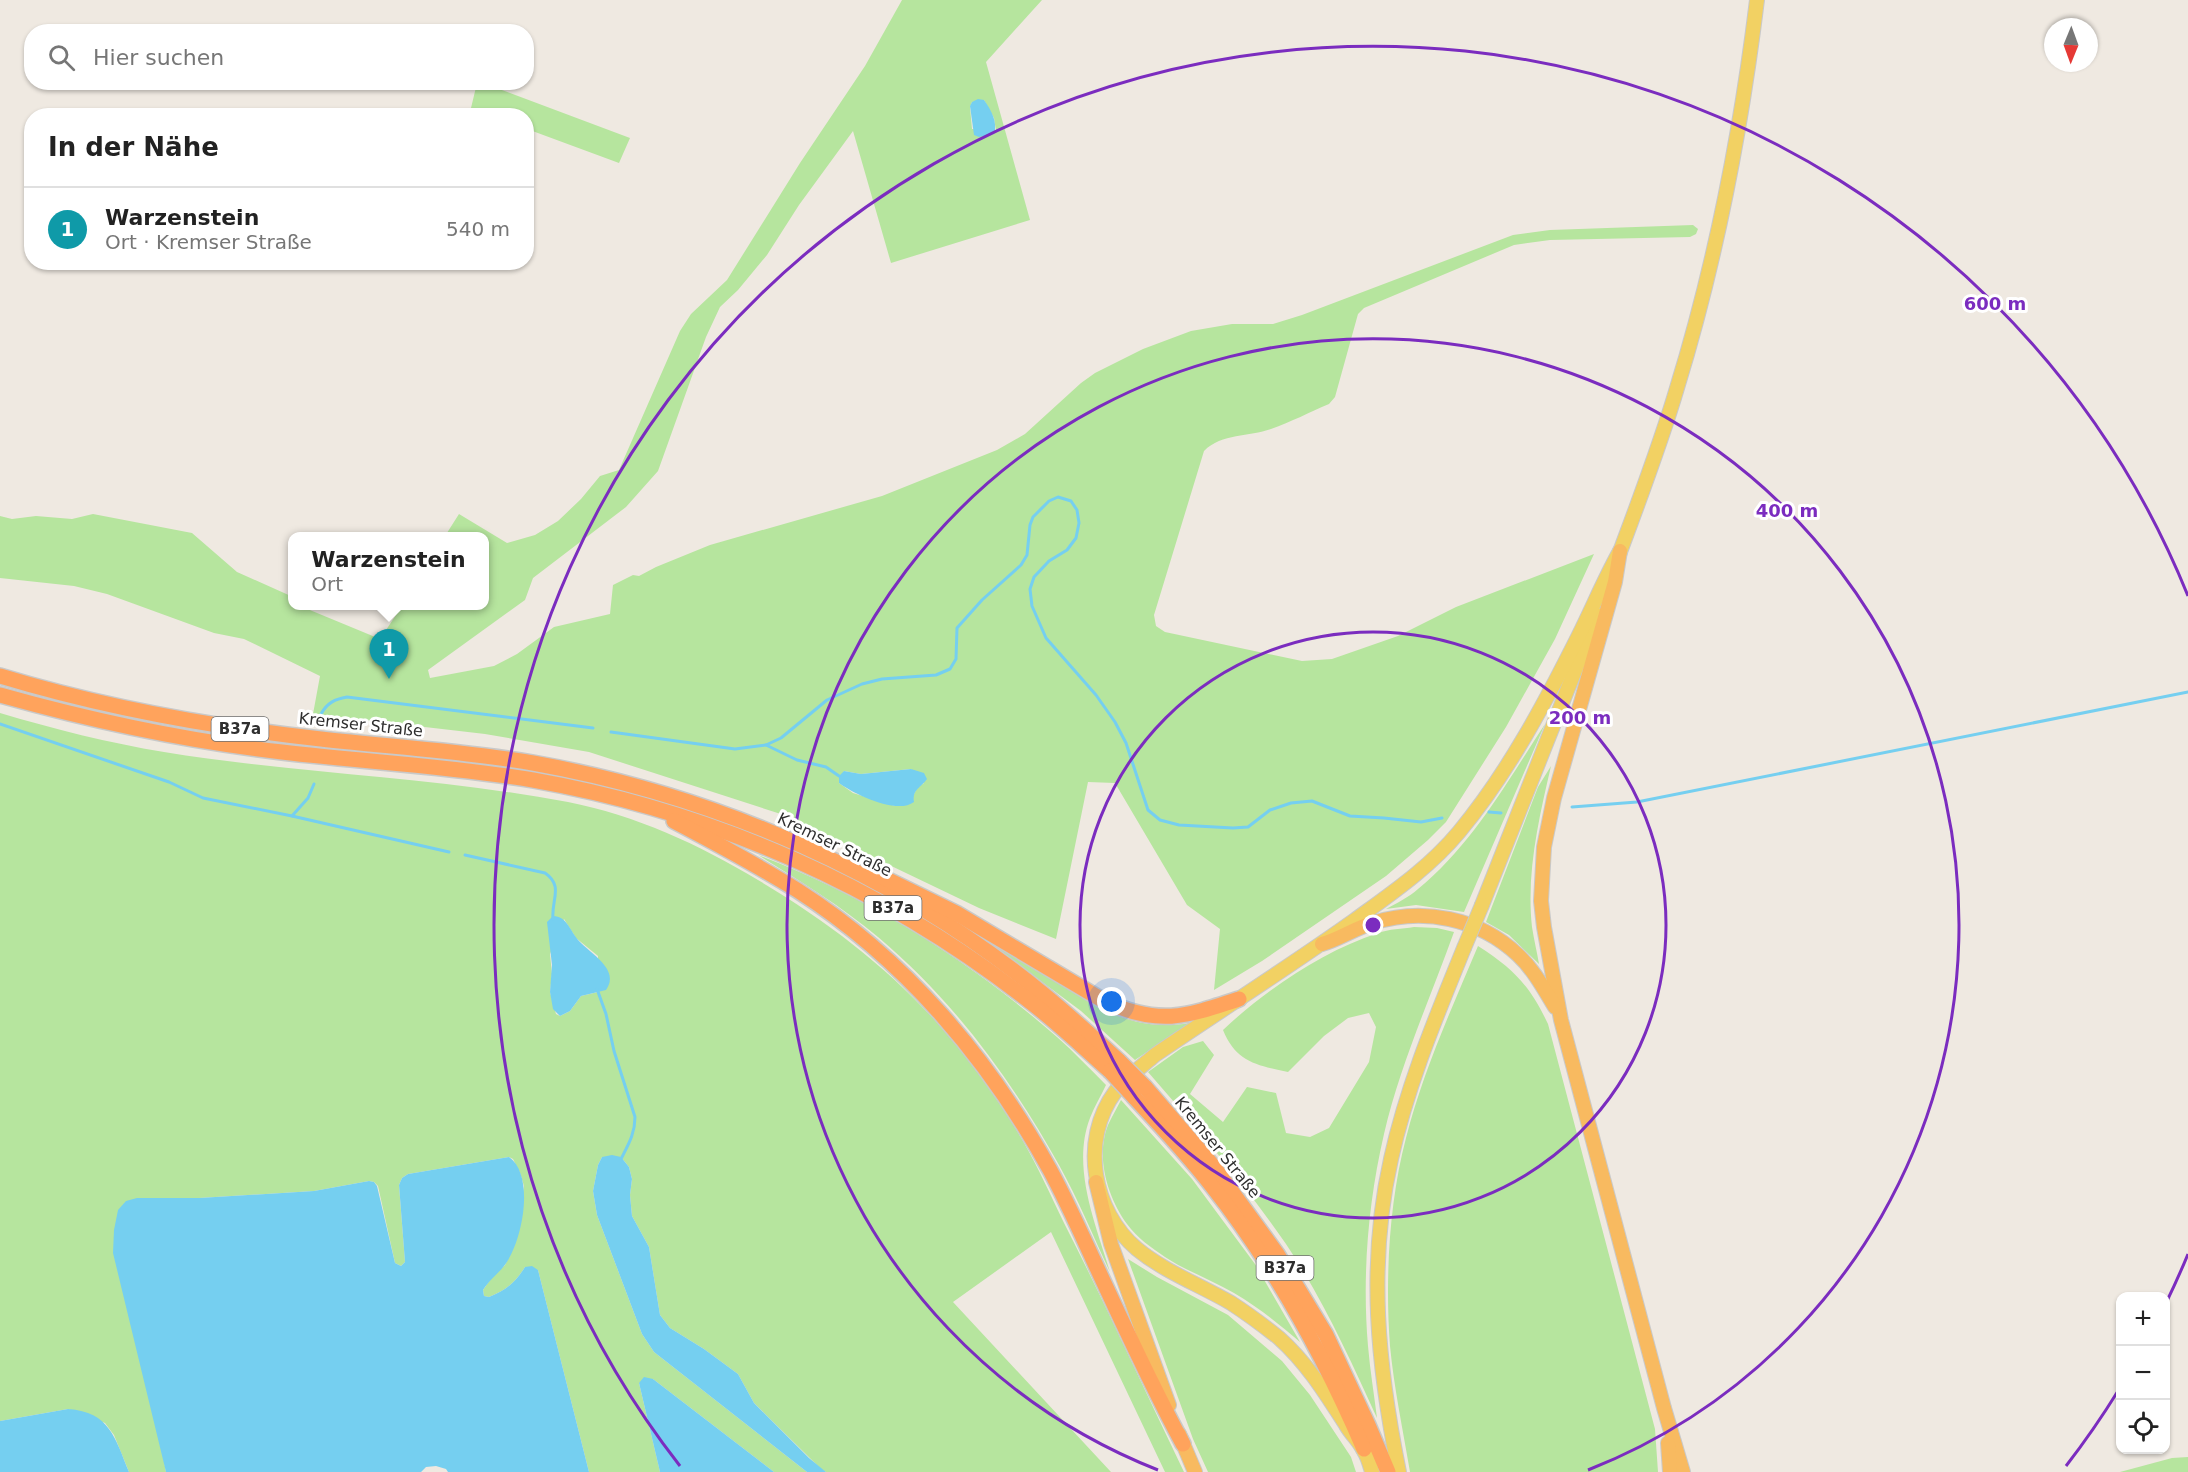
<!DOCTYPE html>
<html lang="de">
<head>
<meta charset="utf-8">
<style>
	:root { --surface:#fff; --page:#f2f2f2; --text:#222; --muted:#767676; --line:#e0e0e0; --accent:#4264fb }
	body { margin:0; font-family:"DejaVu Sans",sans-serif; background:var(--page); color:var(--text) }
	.controls { position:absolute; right:18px; bottom:18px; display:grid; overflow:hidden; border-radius:12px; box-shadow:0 2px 4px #0004 }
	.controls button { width:54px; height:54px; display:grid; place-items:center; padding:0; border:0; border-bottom:2px solid var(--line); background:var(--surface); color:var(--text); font:30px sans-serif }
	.compass { position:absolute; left:2044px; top:18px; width:54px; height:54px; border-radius:50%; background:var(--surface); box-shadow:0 2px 4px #0004; rotate:181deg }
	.you { position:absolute; left:1112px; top:1002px; width:21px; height:21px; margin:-15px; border:4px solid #fff; border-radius:50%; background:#1a73e8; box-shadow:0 0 0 9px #1a73e833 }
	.badge { display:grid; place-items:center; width:39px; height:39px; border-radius:50%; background:var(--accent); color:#fff; font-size:20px; font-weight:700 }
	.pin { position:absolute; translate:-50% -50px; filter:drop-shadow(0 2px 3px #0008) }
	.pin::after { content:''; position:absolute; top:32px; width:21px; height:18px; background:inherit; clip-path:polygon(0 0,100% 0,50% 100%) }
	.popup { position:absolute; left:288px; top:532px; width:201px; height:78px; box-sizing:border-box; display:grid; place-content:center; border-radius:12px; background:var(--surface); filter:drop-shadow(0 2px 4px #0005); font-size:20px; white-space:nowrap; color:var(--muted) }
	.popup b { font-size:22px; color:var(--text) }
	.popup::after { content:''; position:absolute; left:50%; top:100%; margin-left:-12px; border:12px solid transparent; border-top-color:var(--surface) }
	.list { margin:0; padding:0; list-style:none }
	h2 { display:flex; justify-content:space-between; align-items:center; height:78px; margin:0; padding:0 24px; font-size:26px }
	h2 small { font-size:20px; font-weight:400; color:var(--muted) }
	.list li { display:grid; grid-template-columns:39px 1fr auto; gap:18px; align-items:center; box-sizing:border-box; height:84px; padding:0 24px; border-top:2px solid var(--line) }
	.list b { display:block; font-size:22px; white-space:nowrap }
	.list p { margin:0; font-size:20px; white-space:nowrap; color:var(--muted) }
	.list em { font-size:20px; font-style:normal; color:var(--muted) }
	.icon { flex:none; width:33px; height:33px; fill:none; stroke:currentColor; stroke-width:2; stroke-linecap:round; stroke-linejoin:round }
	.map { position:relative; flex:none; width:2188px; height:1472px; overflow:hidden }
	.search { position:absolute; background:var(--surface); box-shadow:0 2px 4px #0004; left:24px; top:24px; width:510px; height:66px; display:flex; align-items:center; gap:15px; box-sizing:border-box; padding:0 21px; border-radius:24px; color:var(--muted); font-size:22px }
	.panel { position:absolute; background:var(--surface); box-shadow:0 2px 4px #0004; left:24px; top:108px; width:510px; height:162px; border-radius:24px }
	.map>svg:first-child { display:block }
</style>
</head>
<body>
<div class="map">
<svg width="2188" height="1472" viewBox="0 0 2188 1472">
	<rect width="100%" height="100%" fill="#efe9e1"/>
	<g fill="#b6e59e" fill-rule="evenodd">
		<path d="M902,0H1042L986,62L1030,220L891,263L853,131L799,205L767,255L738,290L720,307L706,337L658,471L626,507L533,578L525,600L428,670L430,678L494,666L517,654L554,627L610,614L613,585L633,575L639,576L656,567L710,545L882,496L997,450L1025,434L1081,383L1095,373L1143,349L1191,331L1232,324H1273L1302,315L1513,235L1550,230L1693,225L1698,229L1696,234L1690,237L1550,240L1514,245L1364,308L1358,314L1335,397L1329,404C1310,412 1291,422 1271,429C1249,437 1222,433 1204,451L1154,615L1156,626L1165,632L1302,661L1332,659L1398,636L1456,607L1594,554L1555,639L1506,727L1446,822L1428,840L1386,876L1262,961L1214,990L1220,929L1187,905L1115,783L1088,782L1056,939L979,908L787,816L589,752L485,734L313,714L320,676L244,639L214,633L107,594L74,586L0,578V516L12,519L36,516L72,519L93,514L192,533L237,572L293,597V606H303L305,608L380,639L402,606H485V536H445L459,514L507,543L535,535L558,521L581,499L600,476L619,470L680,331L691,314L727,280L800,163L865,66ZM984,100L994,118L996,130L972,129L970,107L972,102ZM911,769L924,783L917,788L913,796L895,806L853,793L839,783L844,771L861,774Z"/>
		<path d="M477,83H483L630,138L619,163L527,129L526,116L491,115L471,108Z"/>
		<path d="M0,713C54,729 109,743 164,752C298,774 435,777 568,802C635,815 700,845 758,880C834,925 902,978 957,1046C981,1076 1004,1108 1023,1141C1038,1167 1051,1196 1064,1223C1106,1305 1144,1389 1184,1472H1165L1051,1232L953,1302L1111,1472H826L821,1469L754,1403L738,1374L704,1349L670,1328L660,1315L649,1247L632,1216L630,1195L632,1179L629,1167L621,1157H602L598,1165L593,1191L597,1215L642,1334L654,1352L807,1472H774L653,1379L639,1383L660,1472H589L538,1270L525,1267C515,1283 506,1290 489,1297L484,1296L483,1290L492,1277L505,1265L514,1246L524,1186L520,1173L513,1159L509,1157L408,1174L402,1178L399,1185L405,1262L401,1266L395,1263L378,1186L374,1182L369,1181L314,1191L199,1198H137L161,1444L166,1472H129L114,1435L105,1423L68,1409L0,1421ZM564,919L576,938L598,956V992L581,996L570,1011L560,1016L556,1014L550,992L552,974L550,954Z"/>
		<path d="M1545,724L1464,912L1416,905L1386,909C1397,903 1409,897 1418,889C1472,845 1507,782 1545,724Z"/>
		<path d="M1551,766C1539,818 1526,873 1532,927C1534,940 1537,952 1539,964L1509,935L1486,922L1538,787Z"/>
		<path d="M758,855C867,896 969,960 1057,1037C1074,1052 1090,1069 1106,1085C1101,1096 1094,1107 1090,1118C1071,1167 1096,1225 1110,1272C1093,1236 1078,1199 1059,1165C1011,1079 954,1001 878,937C841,906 799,880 758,855Z"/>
		<path d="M1414,927L1437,928L1454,932C1430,999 1400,1065 1384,1134C1368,1203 1362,1276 1368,1346C1370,1370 1374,1394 1377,1418C1350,1359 1323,1299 1286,1244C1243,1182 1197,1128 1148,1072L1183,1047L1203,1041L1214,1055L1190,1094L1223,1122L1247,1087L1276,1093L1286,1133L1310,1137L1329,1128L1369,1062L1376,1027L1369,1013L1348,1018L1324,1036L1288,1072C1256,1065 1236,1062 1223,1030C1264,991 1323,951 1378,933C1389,929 1402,929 1414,927Z"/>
		<path d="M971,929C998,944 1024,960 1050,977C1096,1006 1132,1033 1190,1023L1135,1060L1081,1011Z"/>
		<path d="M1478,946C1514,969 1530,986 1548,1024L1655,1429L1658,1472H1410C1403,1430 1394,1388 1390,1346C1385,1280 1389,1202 1406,1138C1423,1071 1452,1008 1478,946Z"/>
		<path d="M1121,1100L1192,1179L1255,1264L1300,1342C1279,1324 1258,1307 1234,1293C1212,1280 1186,1271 1165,1257C1152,1248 1137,1238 1127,1224C1108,1198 1095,1157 1108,1125C1112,1116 1117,1108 1121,1100Z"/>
		<path d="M1128,1259L1157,1277L1228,1315L1282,1361L1310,1395L1351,1457L1356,1472H1208L1193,1439Z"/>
		<path d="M2188,1457V1472H2120L2172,1458Z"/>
	</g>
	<g fill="#75cff0">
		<path d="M978,99L984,100C991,110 998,122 994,134L979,137L974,135L970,106L972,102Z"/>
		<path d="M911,769L924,773L927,779C921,788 912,789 914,802C897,815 854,794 839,783V776L844,771L861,774Z"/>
		<path d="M553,916C567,916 570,931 579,941C590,953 621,970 606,990L581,996L570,1011L560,1016L553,1009L550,992L552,965L547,922Z"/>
		<path d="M612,1155L621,1157L629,1167L632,1179L630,1195L632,1216L649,1247L660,1315L670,1328L704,1349L738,1374L754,1403L809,1458L826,1472H807L654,1352L642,1334L597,1215L593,1191L598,1165L602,1157Z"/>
		<path d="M509,1157C536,1176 522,1244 504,1266C497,1275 490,1279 483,1290L484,1296L489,1297C506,1290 515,1283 525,1267L532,1266L538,1270L589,1472H448L446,1469L436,1466L426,1467L421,1472H166L113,1253L114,1230L118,1210L126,1201L137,1198H199L314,1191L369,1181L374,1182L377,1186L395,1263L401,1266L405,1262L399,1185L402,1178L408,1174Z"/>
		<path d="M644,1377L653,1379L774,1472H660L639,1383Z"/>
		<path d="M68,1409C110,1412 115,1438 129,1472H0V1421Z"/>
	</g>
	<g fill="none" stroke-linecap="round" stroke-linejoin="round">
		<g stroke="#75cff0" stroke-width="3">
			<path d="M321,714C327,703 335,699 347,697L593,728"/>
			<path d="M0,724L169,782L203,798L292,816L449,852"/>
			<path d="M611,732L735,749L766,745L781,738L827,700L862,684L882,679L936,675L950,669L956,659L957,628L982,600L1021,565L1027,555L1030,525L1033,517L1049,501L1058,497L1071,501L1077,510L1079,523L1076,538L1067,550L1049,561L1034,577L1030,589L1032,606L1046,638L1096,695L1115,722L1126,743L1148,810L1160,820L1179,825L1233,828L1248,827L1270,810L1291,803L1312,801L1350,816L1384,818L1421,822L1442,818"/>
			<path d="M766,745L797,760L826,767L839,776"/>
			<path d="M1572,807L1637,802L2188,692"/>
			<path d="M1489,812L1501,813"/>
			<path d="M292,816L308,798L314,784"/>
			<path d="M465,855L545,873C564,886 551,900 553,919"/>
			<path d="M597,989L606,1014L614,1051L635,1117C635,1134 628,1145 621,1159"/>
		</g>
		<defs>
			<g id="primary">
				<path d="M1617,560C1638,503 1660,446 1677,388C1716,261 1741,131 1757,0"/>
				<path d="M1482,905L1597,615"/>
				<path d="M1372,1472C1370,1465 1368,1457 1364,1451C1360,1442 1351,1434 1346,1425C1326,1394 1307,1363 1279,1338C1264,1326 1248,1314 1231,1303C1200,1285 1165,1272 1137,1249C1092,1211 1080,1140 1115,1092C1126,1078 1141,1067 1155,1055C1221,1010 1289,967 1355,920C1392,893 1429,868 1459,832C1508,773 1545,703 1579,635C1593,607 1604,580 1619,553"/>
				<path d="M1399,1472C1378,1367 1367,1266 1391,1159C1407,1086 1436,1017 1464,948"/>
			</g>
			<g id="trunk">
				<path d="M1620,551L1615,582L1554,798L1544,847L1541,901L1544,927L1561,1020L1664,1408L1683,1472"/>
				<path d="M1322,944C1340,939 1355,928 1373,923C1423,907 1479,918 1518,955C1534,970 1544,989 1555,1007"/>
				<path d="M1096,1182L1111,1244L1169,1405"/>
				<path d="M1179,1434L1195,1472"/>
				<path d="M1668,1443L1670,1472"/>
			</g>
			<g id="motorway">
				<path d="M0,676C105,708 212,727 321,739C392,747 463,751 533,763C718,796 896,874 1042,993C1069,1015 1094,1038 1119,1061"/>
				<path d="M0,695C93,721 187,741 282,752C366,762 451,766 533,780C715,812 883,887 1028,1000C1057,1022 1083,1047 1110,1071"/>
				<path d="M674,821C716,843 757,865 797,890C905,959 989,1059 1050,1170C1070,1207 1087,1247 1105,1285C1130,1339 1155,1392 1183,1444"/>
				<path d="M878,875L956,913L1104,1001C1159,1026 1185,1017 1239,999"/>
				<path d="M1145,1087L1213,1166L1277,1254L1326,1335L1368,1425L1388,1472"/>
				<path d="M1134,1097C1161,1126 1188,1155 1212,1186C1275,1266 1324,1356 1364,1449"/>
			</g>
		</defs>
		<use href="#primary" stroke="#c9c9c9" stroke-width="16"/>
		<use href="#trunk" stroke="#c9c9c9" stroke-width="16"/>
		<use href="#motorway" stroke="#c9c9c9" stroke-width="18"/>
		<use href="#primary" stroke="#f2d163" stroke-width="14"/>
		<use href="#trunk" stroke="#f8ba60" stroke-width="14"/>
		<use href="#motorway" stroke="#ffa35c" stroke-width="15"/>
		<defs>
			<path id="primary-bridge" d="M1464,948L1482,905"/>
			<g id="motorway-bridge">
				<path d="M1119,1061L1145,1087"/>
				<path d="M1110,1071L1134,1097"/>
			</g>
		</defs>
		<use href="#primary-bridge" stroke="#c9c9c9" stroke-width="16" stroke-linecap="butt"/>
		<use href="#motorway-bridge" stroke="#c9c9c9" stroke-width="18" stroke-linecap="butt"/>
		<use href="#primary-bridge" stroke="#f2d163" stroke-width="14"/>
		<use href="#motorway-bridge" stroke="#ffa35c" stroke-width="15"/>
	</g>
	<g fill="none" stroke="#7b2cbf" stroke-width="3">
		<circle cx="1373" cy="925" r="293"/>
		<path d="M1158 1470A586 586 0 1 1 1588 1470"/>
		<path d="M2188 1254A879 879 0 0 1 2166 1303M2118 1391A879 879 0 0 1 2066 1466M680 1466A879 879 0 1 1 2188 596"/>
	</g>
	<g text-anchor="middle" stroke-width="6" stroke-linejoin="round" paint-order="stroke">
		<g fill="#fff" stroke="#6d6d6d" stroke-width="1.5">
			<rect x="211.5" y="717" width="57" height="24" rx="4.5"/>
			<rect x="864.5" y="896" width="57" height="24" rx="4.5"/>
			<rect x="1256.5" y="1256" width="57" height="24" rx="4.5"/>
		</g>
		<g font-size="15" font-weight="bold" fill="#2e2e2e">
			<text x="240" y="734">B37a</text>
			<text x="893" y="913">B37a</text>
			<text x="1285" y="1273">B37a</text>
		</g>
		<g font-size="16" fill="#2e2e2e" stroke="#fff">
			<text transform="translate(361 724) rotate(6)" y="6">Kremser Straße</text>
			<text transform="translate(835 844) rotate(26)" y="6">Kremser Straße</text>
			<text transform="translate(1218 1147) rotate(51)" y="6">Kremser Straße</text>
		</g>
	</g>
	<circle cx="1373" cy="925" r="9" fill="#7b2cbf" stroke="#fff" stroke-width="3"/>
	<g font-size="18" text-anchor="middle" font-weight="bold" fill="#7b2cbf" stroke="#fff" stroke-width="6" stroke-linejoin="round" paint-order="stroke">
		<text x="1995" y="310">600 m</text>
		<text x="1787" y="517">400 m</text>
		<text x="1580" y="724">200 m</text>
	</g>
</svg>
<div class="controls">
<button>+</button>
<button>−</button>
<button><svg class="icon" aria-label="locate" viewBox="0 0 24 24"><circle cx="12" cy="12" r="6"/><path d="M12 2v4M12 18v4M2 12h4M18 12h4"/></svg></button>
</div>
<svg class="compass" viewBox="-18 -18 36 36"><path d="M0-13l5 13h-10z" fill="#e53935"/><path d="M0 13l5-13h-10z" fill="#767676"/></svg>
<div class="you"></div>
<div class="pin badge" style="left:389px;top:679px;background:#0f9aa8">1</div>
<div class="popup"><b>Warzenstein</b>Ort</div>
<div class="search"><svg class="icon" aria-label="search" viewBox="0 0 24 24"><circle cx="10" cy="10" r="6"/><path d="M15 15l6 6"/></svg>Hier suchen</div>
<section class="panel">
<h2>In der Nähe<small></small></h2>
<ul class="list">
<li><span class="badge" style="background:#0f9aa8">1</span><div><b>Warzenstein</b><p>Ort · Kremser Straße</p></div><em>540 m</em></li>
</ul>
</section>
</div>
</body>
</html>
